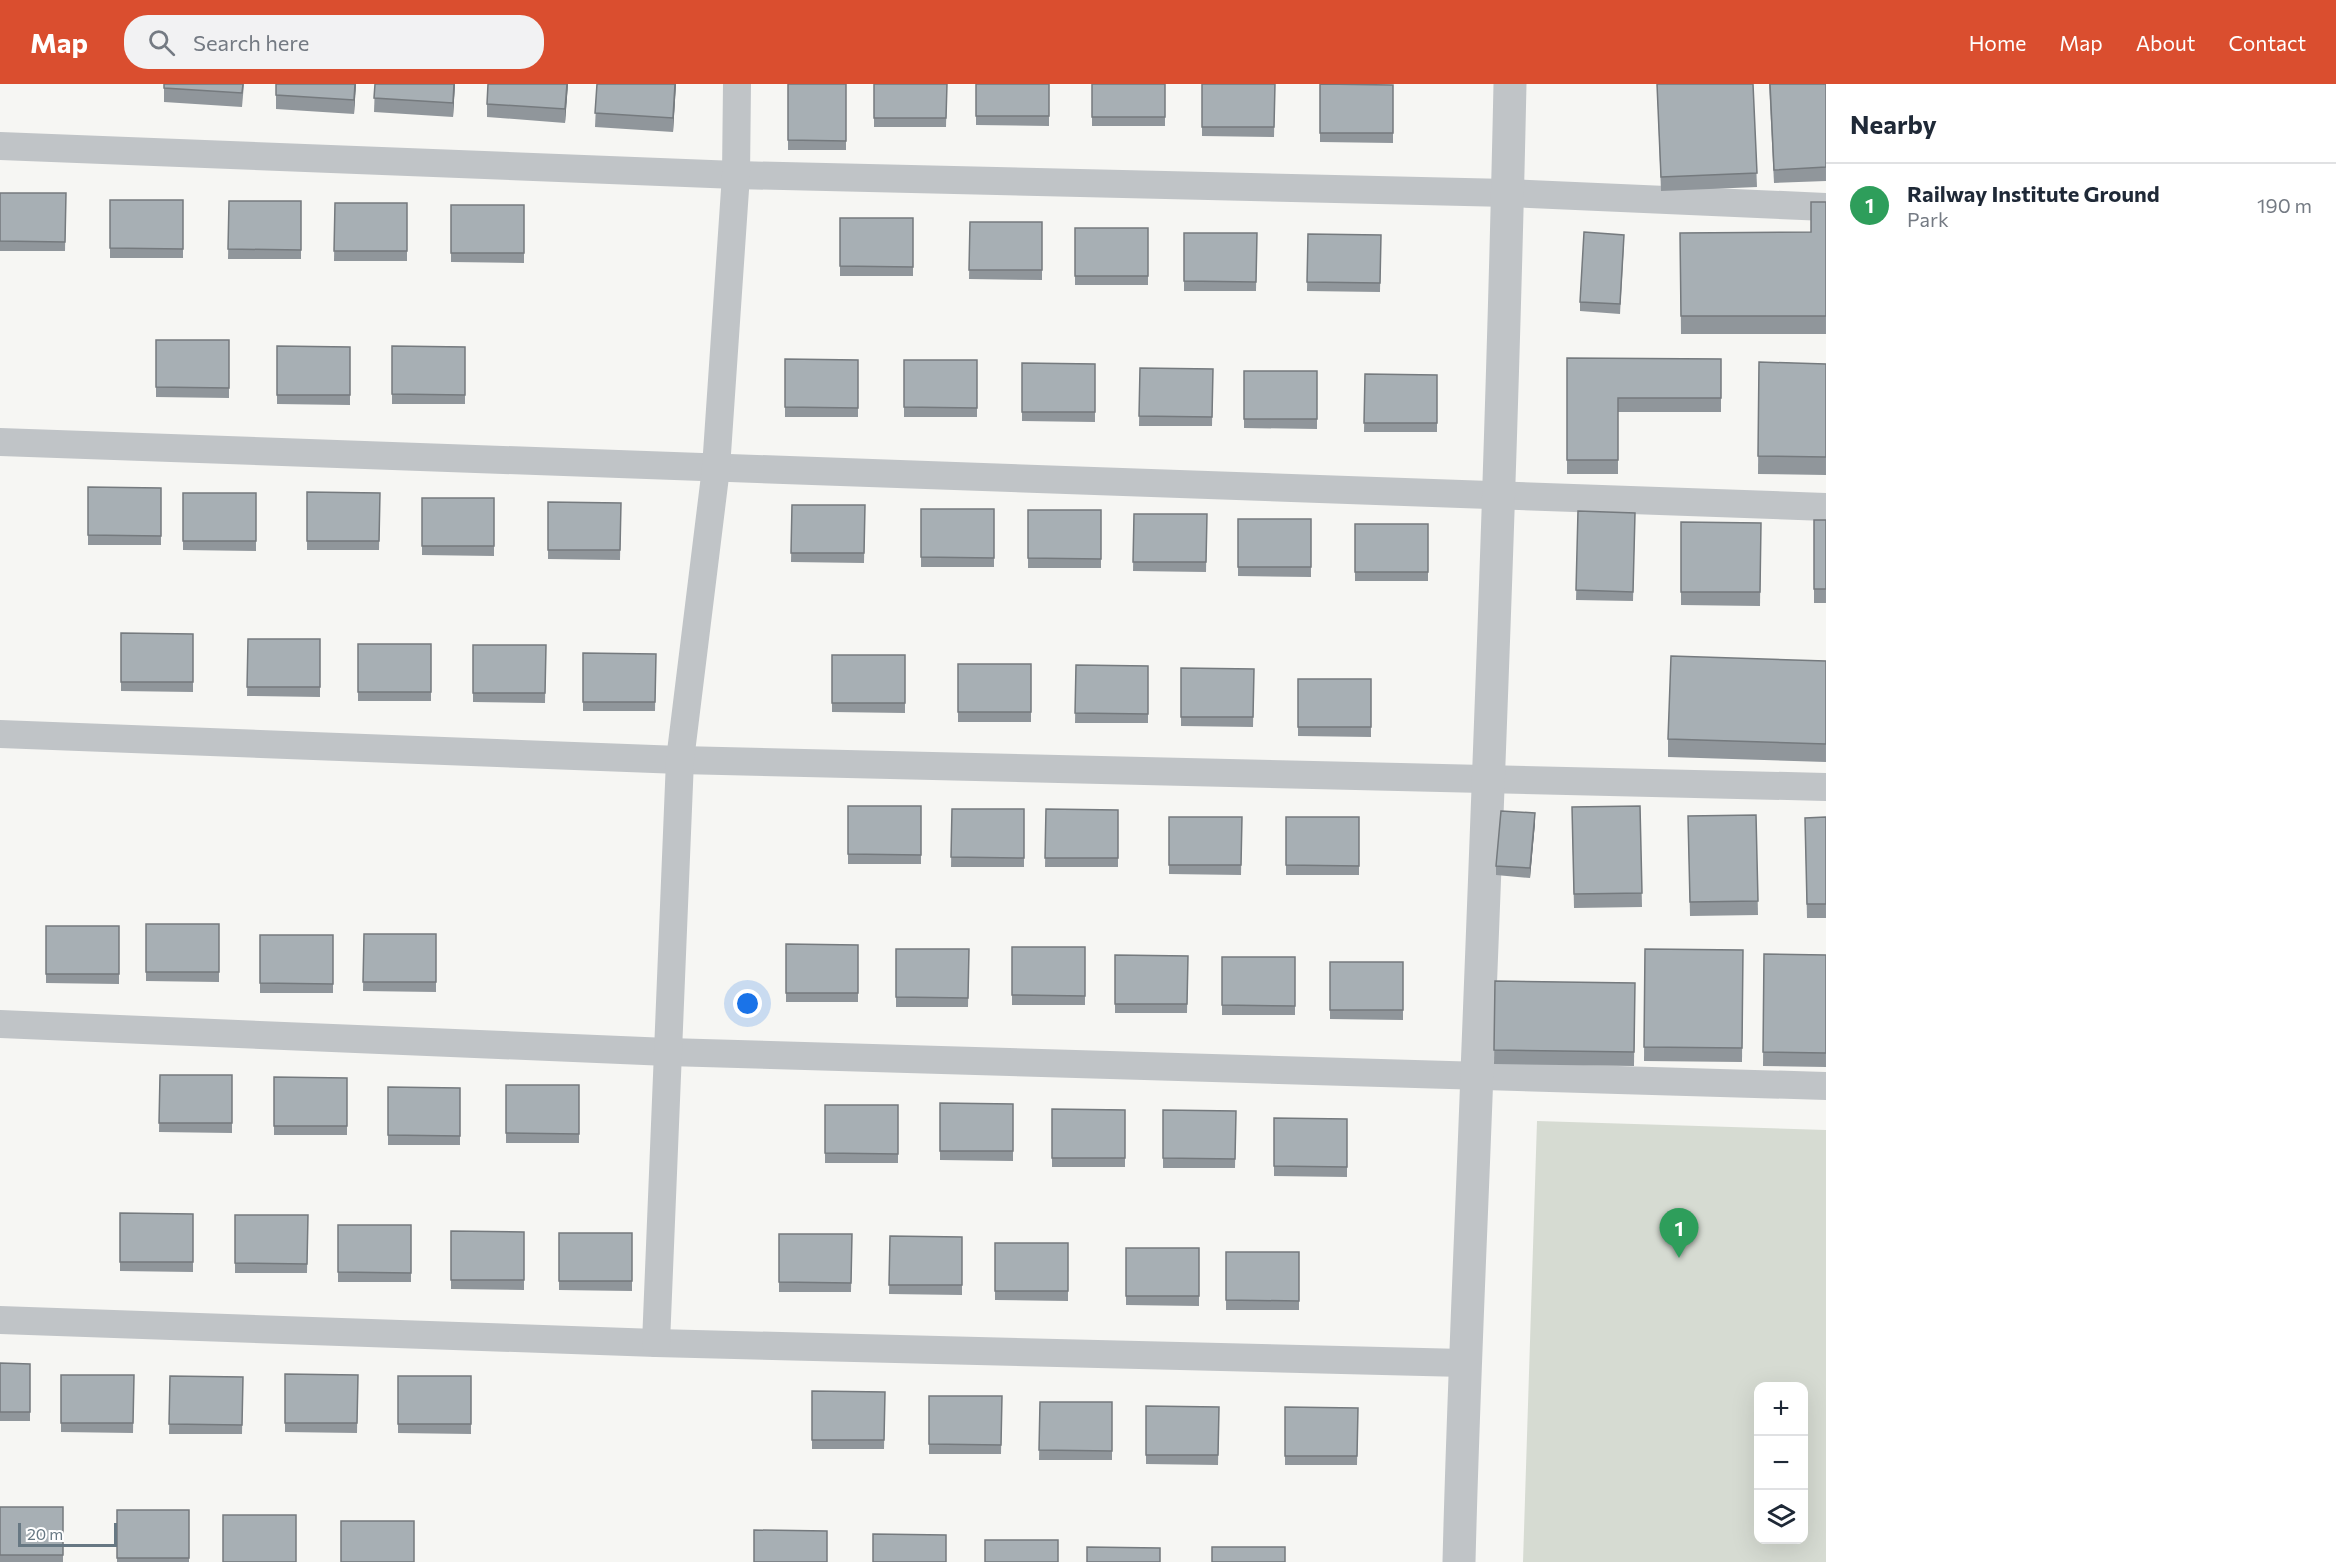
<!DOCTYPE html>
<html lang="en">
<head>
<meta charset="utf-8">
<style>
	:root { --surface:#fff; --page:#f2f2f3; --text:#1f2937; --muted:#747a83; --line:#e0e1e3; --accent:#da4e2f }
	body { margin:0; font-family:Commissioner,sans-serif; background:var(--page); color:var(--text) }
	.controls { position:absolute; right:18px; bottom:18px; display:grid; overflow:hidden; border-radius:12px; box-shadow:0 6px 24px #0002 }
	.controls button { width:54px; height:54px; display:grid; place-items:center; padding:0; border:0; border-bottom:2px solid var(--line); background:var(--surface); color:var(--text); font:30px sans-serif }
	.scale { position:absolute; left:18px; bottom:15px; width:99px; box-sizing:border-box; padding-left:6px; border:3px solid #677883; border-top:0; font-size:16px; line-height:21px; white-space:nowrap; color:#677883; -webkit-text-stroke:4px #fff; paint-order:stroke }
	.you { position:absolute; left:748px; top:920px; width:21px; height:21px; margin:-15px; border:4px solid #fff; border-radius:50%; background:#1a73e8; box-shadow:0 0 0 9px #1a73e833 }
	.badge { display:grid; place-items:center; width:39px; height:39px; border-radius:50%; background:var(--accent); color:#fff; font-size:20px; font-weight:700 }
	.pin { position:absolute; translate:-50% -50px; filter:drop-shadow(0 2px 3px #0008) }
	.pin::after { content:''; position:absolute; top:32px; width:21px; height:18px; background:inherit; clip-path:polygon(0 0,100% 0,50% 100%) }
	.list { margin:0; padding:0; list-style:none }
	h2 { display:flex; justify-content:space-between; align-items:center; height:78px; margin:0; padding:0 24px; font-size:26px }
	h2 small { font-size:20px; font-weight:400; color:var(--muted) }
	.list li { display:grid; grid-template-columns:39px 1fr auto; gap:18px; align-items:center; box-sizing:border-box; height:84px; padding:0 24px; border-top:2px solid var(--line) }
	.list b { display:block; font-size:22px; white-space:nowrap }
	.list p { margin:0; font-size:20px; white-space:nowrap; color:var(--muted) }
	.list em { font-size:20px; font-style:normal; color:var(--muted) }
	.icon { flex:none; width:33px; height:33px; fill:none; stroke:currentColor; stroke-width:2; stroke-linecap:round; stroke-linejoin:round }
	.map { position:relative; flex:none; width:1826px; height:1478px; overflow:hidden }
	header { display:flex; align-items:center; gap:36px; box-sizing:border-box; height:84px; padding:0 30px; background:var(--accent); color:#fff }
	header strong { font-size:28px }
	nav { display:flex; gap:33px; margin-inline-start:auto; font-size:21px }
	.search { width:420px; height:54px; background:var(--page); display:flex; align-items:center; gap:15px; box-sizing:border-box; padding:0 21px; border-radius:24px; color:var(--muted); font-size:22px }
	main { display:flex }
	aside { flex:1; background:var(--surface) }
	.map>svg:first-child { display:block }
</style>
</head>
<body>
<header>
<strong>Map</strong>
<div class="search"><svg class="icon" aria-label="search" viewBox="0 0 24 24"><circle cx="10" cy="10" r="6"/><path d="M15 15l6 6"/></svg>Search here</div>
<nav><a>Home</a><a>Map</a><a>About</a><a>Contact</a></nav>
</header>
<main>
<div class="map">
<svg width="1826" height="1478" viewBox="0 0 1826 1478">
	<rect width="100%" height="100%" fill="#f6f6f3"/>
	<path fill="#d6dbd2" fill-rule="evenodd" d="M1537,1037L1826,1046V1478H1523ZM1758,1302H1804V1456H1758Z"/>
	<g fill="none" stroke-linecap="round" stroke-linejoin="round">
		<g stroke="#c0c4c7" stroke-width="28">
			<path d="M0,62L736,91L1508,109L1826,123"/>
			<path d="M0,358L1826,423"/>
			<path d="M0,650L680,676L1826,703"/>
			<path d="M0,940L668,968L1826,1002"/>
			<path d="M0,1236L656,1259L1464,1279"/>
			<path d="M656,1259L680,676L716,384L736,91L737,0"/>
		</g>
		<path stroke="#c0c4c7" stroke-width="33" d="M1459,1478C1463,1314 1471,1151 1477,988C1490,659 1503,329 1510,0"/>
	</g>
	<g fill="#90969b">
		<path d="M164,0H244L242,23L164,18Z"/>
		<path d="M356,0L354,30L276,25V11Z"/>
		<path d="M375,0H455L453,33L374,28Z"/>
		<path d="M568,0L565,39L487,33V20Z"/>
		<path d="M597,0H676L673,48L595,43Z"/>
		<rect x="788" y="0" width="58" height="66"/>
		<path d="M874,0H947L946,43H874Z"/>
		<path d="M976,0H1049V42L976,41Z"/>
		<rect x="1092" y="0" width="73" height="42"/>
		<path d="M1202,0H1275L1274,53L1202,52Z"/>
		<path d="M1320,0L1393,1V59L1320,58Z"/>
		<path d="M1657,0H1753L1757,103L1661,107Z"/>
		<path d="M1769,0H1826V97L1774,99Z"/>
		<path d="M0,109H66L65,167H0Z"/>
		<rect x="110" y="116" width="73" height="58"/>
		<path d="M229,117H301V175H228Z"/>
		<path d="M1826,118V250H1681L1680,149L1811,148Z"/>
		<path d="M335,119H407V177H334Z"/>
		<path d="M451,121H524V179L451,178Z"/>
		<rect x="840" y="134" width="73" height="58"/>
		<path d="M970,138H1042V196L969,195Z"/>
		<rect x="1075" y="144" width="73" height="57"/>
		<path d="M1184,149H1257L1256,207H1184Z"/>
		<path d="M1308,150L1381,151L1380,208L1307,207Z"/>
		<path d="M1624,160L1620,230L1580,227V218Z"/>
		<path d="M156,256H229V314L156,313Z"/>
		<path d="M277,262L350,263V321L277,320Z"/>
		<path d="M392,262L465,263V320H392Z"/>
		<path d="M1567,274L1721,275V328H1618V390H1567Z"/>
		<path d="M785,275L858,276V333H785Z"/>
		<rect x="904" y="276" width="73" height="57"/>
		<path d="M1759,278L1826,280V391L1758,390Z"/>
		<path d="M1022,279L1095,280V338L1022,337Z"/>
		<path d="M1140,284L1213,285L1212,342H1139Z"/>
		<path d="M1244,287H1317V345L1244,344Z"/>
		<path d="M1365,290L1437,291V348H1364Z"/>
		<path d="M88,403L161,404V461H88Z"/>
		<path d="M307,408L380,409L379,466H307Z"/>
		<path d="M183,409H256V467L183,466Z"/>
		<path d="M422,414H494V472L422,471Z"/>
		<path d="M548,418L621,419L620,476L548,475Z"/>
		<path d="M792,421H865L864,479L791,478Z"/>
		<rect x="921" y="425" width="73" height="58"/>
		<rect x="1028" y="426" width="73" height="58"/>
		<path d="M1578,427L1635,429L1633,517L1576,516Z"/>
		<path d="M1134,430H1207L1206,488L1133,487Z"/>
		<path d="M1238,435H1311V493L1238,492Z"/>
		<rect x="1814" y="436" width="12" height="83"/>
		<path d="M1681,438L1761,439L1760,522L1681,521Z"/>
		<rect x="1355" y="440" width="73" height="57"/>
		<path d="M121,549L193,550V608L121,607Z"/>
		<path d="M248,555H320V613L247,612Z"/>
		<rect x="358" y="560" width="73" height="57"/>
		<path d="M473,561H546L545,619L473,618Z"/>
		<path d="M583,569L656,570L655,627H583Z"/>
		<path d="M832,571H905V629L832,628Z"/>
		<path d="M1826,577V678L1668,673V655Z"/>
		<rect x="958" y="580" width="73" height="58"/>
		<path d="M1076,581L1148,582V639H1075Z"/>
		<path d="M1181,584L1254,585L1253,643L1181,642Z"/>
		<path d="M1298,595H1371V653L1298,652Z"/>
		<rect x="848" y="722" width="73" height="58"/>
		<path d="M1640,722L1642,823L1574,824L1572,723Z"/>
		<path d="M952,725H1024V783H951Z"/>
		<path d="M1046,725L1118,726V783H1045Z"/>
		<path d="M1756,731L1758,831L1690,832L1688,732Z"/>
		<path d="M1169,733H1242L1241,791L1169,790Z"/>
		<rect x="1286" y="733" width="73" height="58"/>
		<path d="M1826,733V834H1807L1805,734Z"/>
		<path d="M1535,739L1530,794L1496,791V782Z"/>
		<path d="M146,840H219V898L146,897Z"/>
		<path d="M46,842H119V900L46,899Z"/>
		<path d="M364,850H436V908L363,907Z"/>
		<rect x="260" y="851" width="73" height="58"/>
		<path d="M786,860L858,861V918H786Z"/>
		<rect x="1012" y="863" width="73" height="58"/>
		<path d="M896,865H969L968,923H896Z"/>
		<path d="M1645,865L1743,866L1742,978L1644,977Z"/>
		<path d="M1764,870L1826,871V983L1763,982Z"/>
		<path d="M1115,871L1188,872L1187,929H1115Z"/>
		<rect x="1222" y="873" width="73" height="58"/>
		<path d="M1330,878H1403V936L1330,935Z"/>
		<path d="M1495,897L1635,899L1634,982L1494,980Z"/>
		<path d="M160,991H232V1049L159,1048Z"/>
		<path d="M274,993L347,994V1051H274Z"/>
		<rect x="506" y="1001" width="73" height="58"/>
		<path d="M388,1003L460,1004V1061H388Z"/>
		<path d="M940,1019L1013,1020V1077L940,1076Z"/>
		<rect x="825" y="1021" width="73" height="58"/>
		<path d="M1052,1025L1125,1026V1083H1052Z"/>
		<path d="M1163,1026L1236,1027L1235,1084H1163Z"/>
		<path d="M1274,1034L1347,1035V1093L1274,1092Z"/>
		<path d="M120,1129L193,1130V1188L120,1187Z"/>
		<path d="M235,1131H308L307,1189H235Z"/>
		<rect x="338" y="1141" width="73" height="57"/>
		<path d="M451,1147L524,1148V1206L451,1205Z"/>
		<path d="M559,1149H632V1207L559,1206Z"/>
		<path d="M779,1150H852L851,1208H779Z"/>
		<path d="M890,1152L962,1153V1211L889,1210Z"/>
		<path d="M995,1159H1068V1217L995,1216Z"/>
		<path d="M1126,1164H1199V1222L1126,1221Z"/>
		<rect x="1226" y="1168" width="73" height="58"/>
		<path d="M0,1279L30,1280V1337H0Z"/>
		<path d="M285,1290L358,1291L357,1349L285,1348Z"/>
		<path d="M61,1291H134L133,1349L61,1348Z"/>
		<path d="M170,1292L243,1293L242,1350H169Z"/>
		<path d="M398,1292H471V1350L398,1349Z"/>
		<path d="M812,1307L885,1308L884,1365H812Z"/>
		<path d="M929,1312H1002L1001,1370H929Z"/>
		<path d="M1040,1318H1112V1376H1039Z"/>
		<path d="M1146,1322L1219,1323L1218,1381L1146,1380Z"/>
		<path d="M1285,1323L1358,1324L1357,1381H1285Z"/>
		<rect x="0" y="1423" width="63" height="55"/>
		<rect x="117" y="1426" width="72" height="52"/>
	</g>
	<g fill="#757a7e">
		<path d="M355,0H356L354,30V16Z"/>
		<path d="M454,0H455L453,33V19Z"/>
		<path d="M567,0H568L565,39V25Z"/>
		<path d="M675,0H676L673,48V34Z"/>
		<path d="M1535,729V739L1530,794V784Z"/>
	</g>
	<g fill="#a7afb4" stroke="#757a7e" stroke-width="1.5">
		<path d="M164,0H243L242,9L164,4Z"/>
		<path d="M276,0H355L354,16L276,11Z"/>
		<path d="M375,0H454L453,19L374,14Z"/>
		<path d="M488,0H567L565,25L487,20Z"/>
		<path d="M597,0H675L673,34L595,29Z"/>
		<path d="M788,0H846V57L788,56Z"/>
		<path d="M874,0H947L946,34H874Z"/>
		<rect x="976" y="0" width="73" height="32"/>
		<rect x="1092" y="0" width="73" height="33"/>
		<path d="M1202,0H1275L1274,43H1202Z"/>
		<path d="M1320,0L1393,1V49H1320Z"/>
		<path d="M1657,0H1753L1757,89L1661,93Z"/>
		<path d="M1770,0H1826V83L1774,86Z"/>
		<path d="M0,109H66L65,158L0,157Z"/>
		<path d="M110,116H183V165L110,164Z"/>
		<path d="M229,117H301V166L228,165Z"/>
		<path d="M1811,118H1826V232H1681L1680,149L1811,148Z"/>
		<path d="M335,119H407V167H334Z"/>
		<rect x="451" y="121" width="73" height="48"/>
		<path d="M840,134H913V183L840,182Z"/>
		<path d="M970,138H1042V186H969Z"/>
		<rect x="1075" y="144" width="73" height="48"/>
		<path d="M1584,148L1624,151L1620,220L1580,218Z"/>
		<path d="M1184,149H1257L1256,198L1184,197Z"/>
		<path d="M1308,150L1381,151L1380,199L1307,198Z"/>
		<path d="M156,256H229V304L156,303Z"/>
		<path d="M277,262L350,263V311H277Z"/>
		<path d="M392,262L465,263V311L392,310Z"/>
		<path d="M1567,274L1721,275V314H1618V376H1567Z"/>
		<path d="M785,275L858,276V324L785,323Z"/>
		<path d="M904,276H977V324L904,323Z"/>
		<path d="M1759,278L1826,280V373L1758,372Z"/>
		<path d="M1022,279L1095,280V328H1022Z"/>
		<path d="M1140,284L1213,285L1212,333L1139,332Z"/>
		<rect x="1244" y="287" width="73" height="48"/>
		<path d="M1365,290L1437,291V339H1364Z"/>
		<path d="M88,403L161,404V452L88,451Z"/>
		<path d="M307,408L380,409L379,457H307Z"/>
		<rect x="183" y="409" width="73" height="48"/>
		<rect x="422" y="414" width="72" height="48"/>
		<path d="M548,418L621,419L620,466H548Z"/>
		<path d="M792,421H865L864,469H791Z"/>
		<path d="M921,425H994V474L921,473Z"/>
		<path d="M1028,426H1101V475L1028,474Z"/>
		<path d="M1578,427L1635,429L1633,508L1576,506Z"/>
		<path d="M1134,430H1207L1206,478H1133Z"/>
		<rect x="1238" y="435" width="73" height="48"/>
		<rect x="1814" y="436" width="12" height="69"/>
		<path d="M1681,438L1761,439L1760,508H1681Z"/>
		<rect x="1355" y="440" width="73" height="48"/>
		<path d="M121,549L193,550V598H121Z"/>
		<path d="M248,555H320V603H247Z"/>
		<rect x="358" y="560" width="73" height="48"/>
		<path d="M473,561H546L545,609H473Z"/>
		<path d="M583,569L656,570L655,618H583Z"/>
		<rect x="832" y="571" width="73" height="48"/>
		<path d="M1671,572L1826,577V660L1668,655Z"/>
		<rect x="958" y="580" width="73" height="48"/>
		<path d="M1076,581L1148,582V630L1075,629Z"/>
		<path d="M1181,584L1254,585L1253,633H1181Z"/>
		<rect x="1298" y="595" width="73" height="48"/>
		<path d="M848,722H921V771L848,770Z"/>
		<path d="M1640,722L1642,809L1574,810L1572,723Z"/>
		<path d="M952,725H1024V774L951,773Z"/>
		<path d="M1046,725L1118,726V774H1045Z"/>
		<path d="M1501,727L1535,729L1530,784L1496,782Z"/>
		<path d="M1756,731L1758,817L1690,818L1688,732Z"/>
		<path d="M1169,733H1242L1241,781H1169Z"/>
		<path d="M1286,733H1359V782L1286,781Z"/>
		<path d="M1826,733V820H1807L1805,734Z"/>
		<rect x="146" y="840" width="73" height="48"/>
		<rect x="46" y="842" width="73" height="48"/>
		<path d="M364,850H436V898H363Z"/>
		<path d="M260,851H333V900L260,899Z"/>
		<path d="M786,860L858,861V909H786Z"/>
		<path d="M1012,863H1085V912L1012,911Z"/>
		<path d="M896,865H969L968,914L896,913Z"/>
		<path d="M1645,865L1743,866L1742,964L1644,963Z"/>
		<path d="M1764,870L1826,871V969L1763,968Z"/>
		<path d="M1115,871L1188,872L1187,920H1115Z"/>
		<path d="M1222,873H1295V922L1222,921Z"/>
		<rect x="1330" y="878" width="73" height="48"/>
		<path d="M1495,897L1635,899L1634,968L1494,966Z"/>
		<path d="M160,991H232V1039H159Z"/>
		<path d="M274,993L347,994V1042H274Z"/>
		<path d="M506,1001H579V1050L506,1049Z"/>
		<path d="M388,1003L460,1004V1052L388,1051Z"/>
		<path d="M940,1019L1013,1020V1067H940Z"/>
		<path d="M825,1021H898V1070L825,1069Z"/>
		<path d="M1052,1025L1125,1026V1074H1052Z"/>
		<path d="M1163,1026L1236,1027L1235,1075L1163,1074Z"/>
		<path d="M1274,1034L1347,1035V1083L1274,1082Z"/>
		<path d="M120,1129L193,1130V1178H120Z"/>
		<path d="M235,1131H308L307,1180L235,1179Z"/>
		<path d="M338,1141H411V1189L338,1188Z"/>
		<path d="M451,1147L524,1148V1196H451Z"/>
		<rect x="559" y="1149" width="73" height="48"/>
		<path d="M779,1150H852L851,1199L779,1198Z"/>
		<path d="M890,1152L962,1153V1201H889Z"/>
		<rect x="995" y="1159" width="73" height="48"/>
		<rect x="1126" y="1164" width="73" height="48"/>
		<path d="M1226,1168H1299V1217L1226,1216Z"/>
		<path d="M0,1279L30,1280V1328H0Z"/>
		<path d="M285,1290L358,1291L357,1339H285Z"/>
		<path d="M61,1291H134L133,1339H61Z"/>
		<path d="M170,1292L243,1293L242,1341L169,1340Z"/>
		<rect x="398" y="1292" width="73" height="48"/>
		<path d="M812,1307L885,1308L884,1356H812Z"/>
		<path d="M929,1312H1002L1001,1361L929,1360Z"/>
		<path d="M1040,1318H1112V1367L1039,1366Z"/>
		<path d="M1146,1322L1219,1323L1218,1371H1146Z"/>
		<path d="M1285,1323L1358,1324L1357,1372H1285Z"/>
		<rect x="0" y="1423" width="63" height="48"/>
		<rect x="117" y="1426" width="72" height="48"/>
		<rect x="223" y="1431" width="73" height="47"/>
		<rect x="341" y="1437" width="73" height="41"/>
		<path d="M754,1446L827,1447V1478H754Z"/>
		<path d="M873,1450L946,1451V1478H873Z"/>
		<rect x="985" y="1456" width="73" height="22"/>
		<path d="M1087,1463L1160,1464V1478H1087Z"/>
		<rect x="1212" y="1463" width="73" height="15"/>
	</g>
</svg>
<div class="controls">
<button>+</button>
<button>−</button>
<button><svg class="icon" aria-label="layers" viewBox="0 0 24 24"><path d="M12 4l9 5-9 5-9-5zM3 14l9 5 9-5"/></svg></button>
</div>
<div class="scale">20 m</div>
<div class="you"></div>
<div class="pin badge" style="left:1679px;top:1174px;background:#2e9e5b">1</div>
</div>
<aside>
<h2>Nearby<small></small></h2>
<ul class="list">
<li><span class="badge" style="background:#2e9e5b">1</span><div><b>Railway Institute Ground</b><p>Park</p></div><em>190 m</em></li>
</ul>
</aside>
</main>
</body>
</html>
